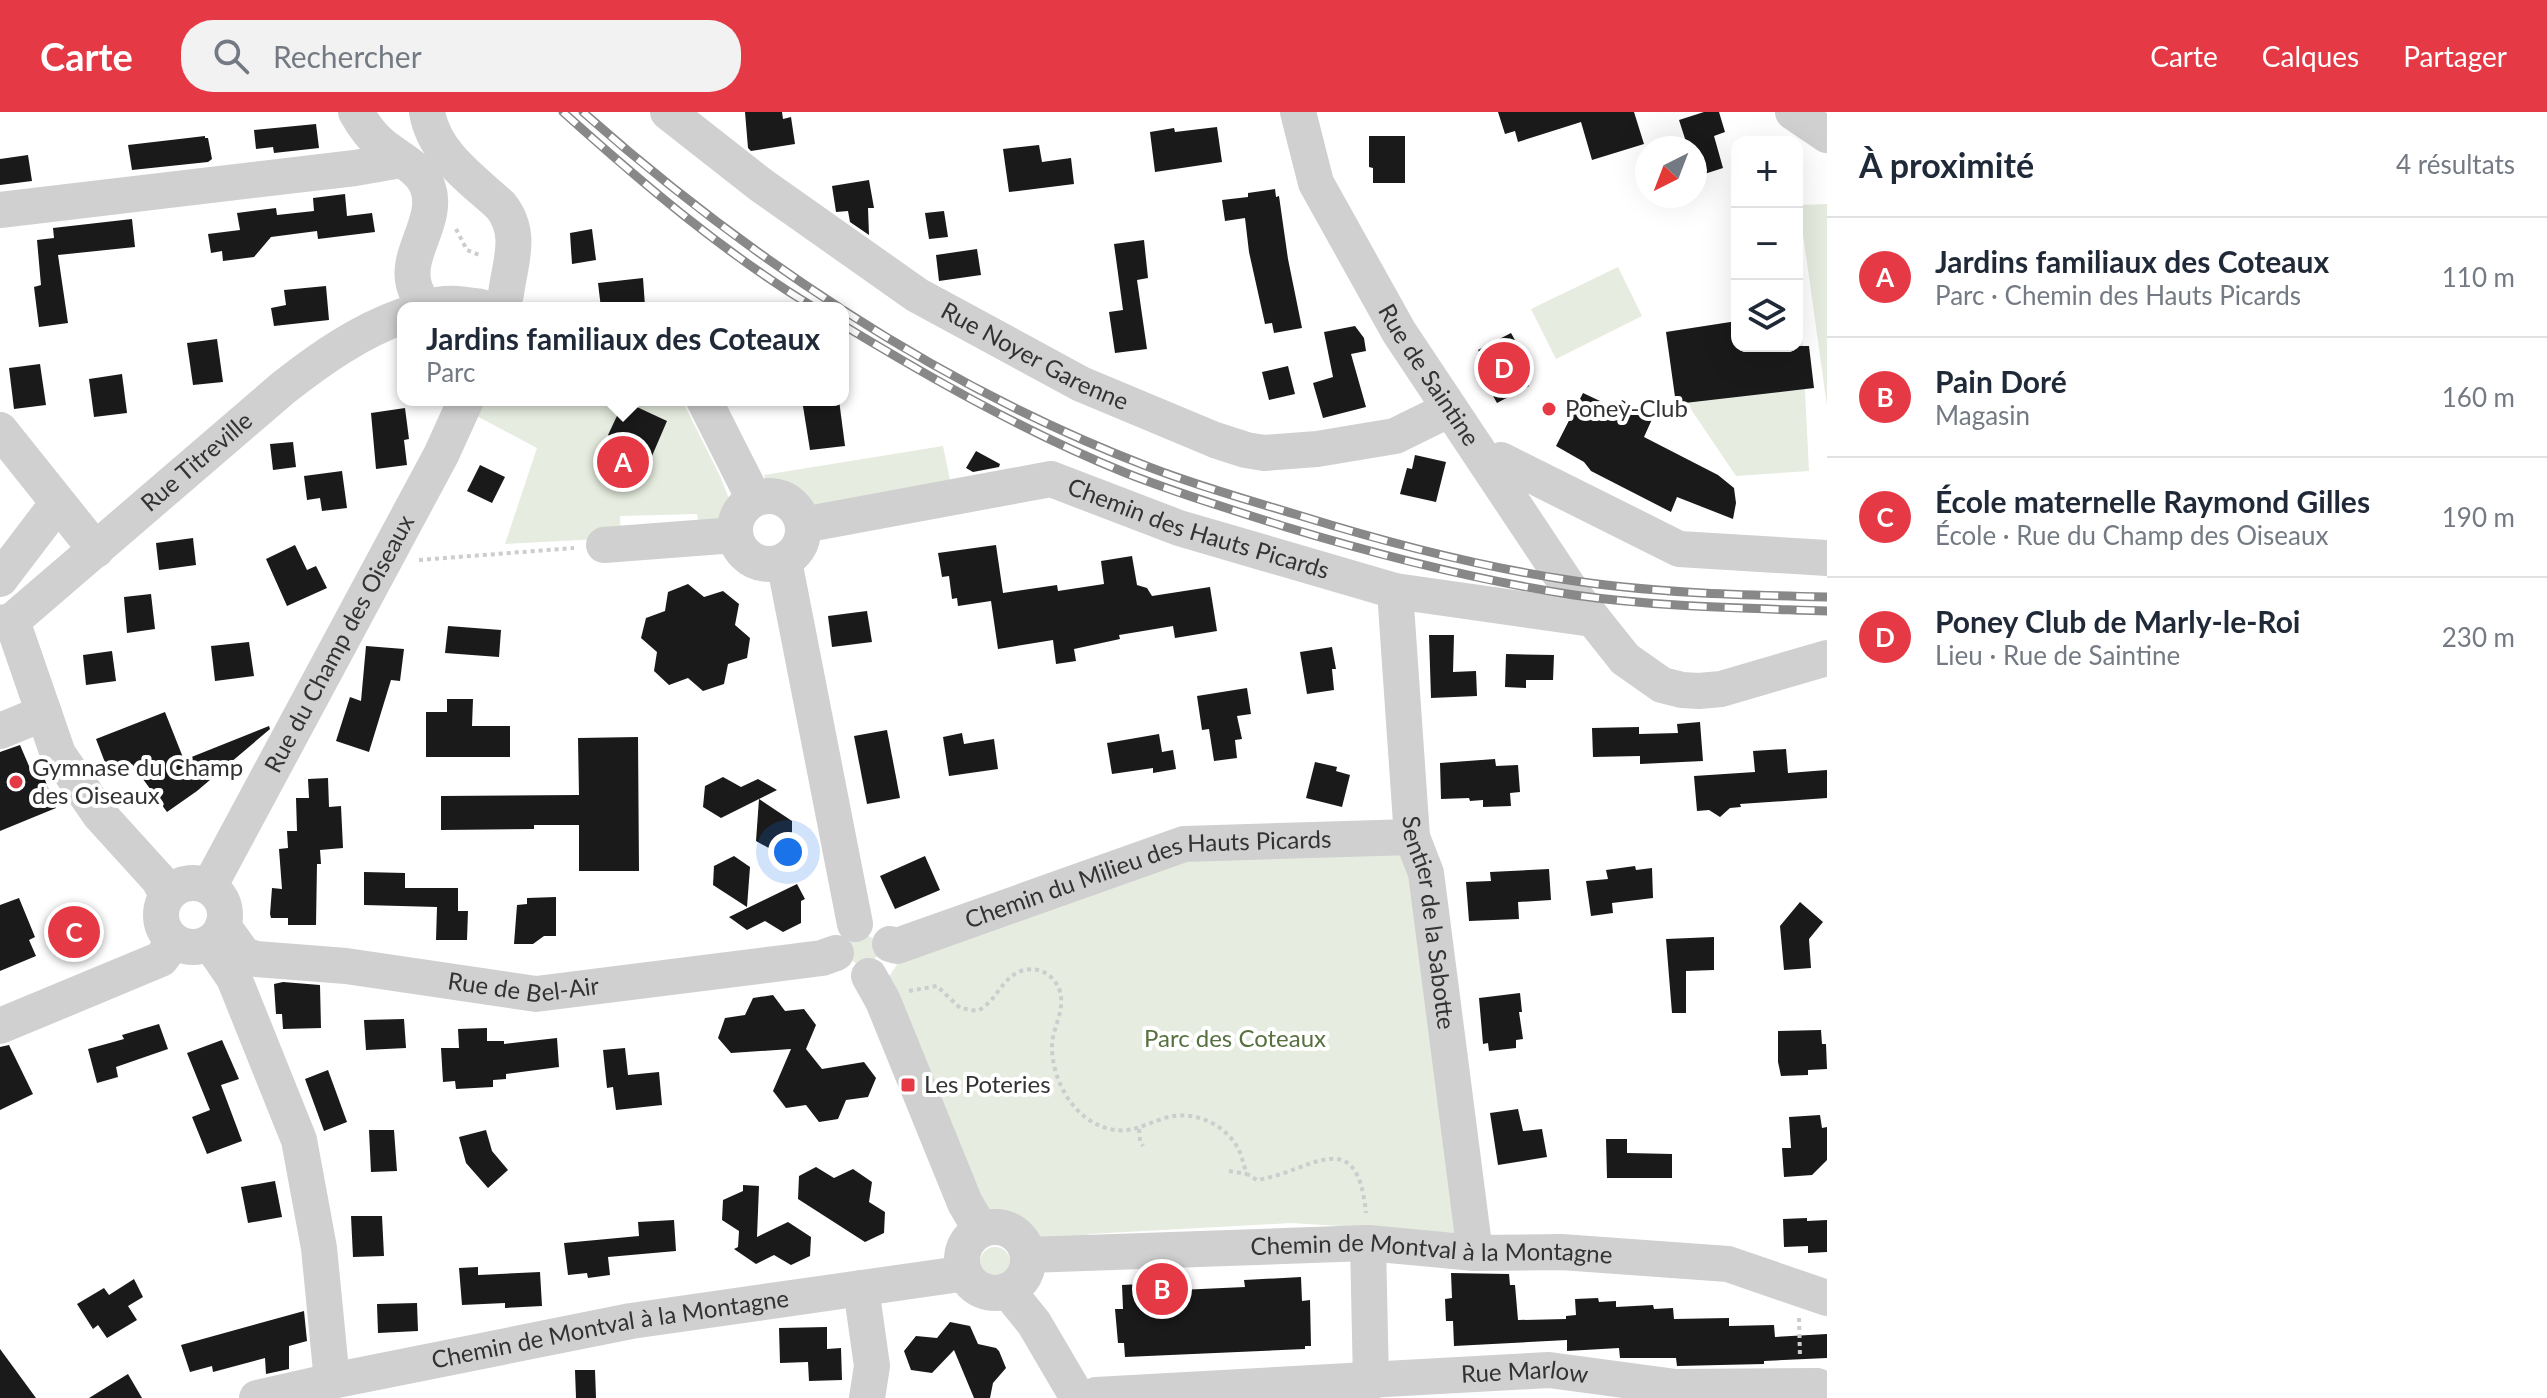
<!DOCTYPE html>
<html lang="fr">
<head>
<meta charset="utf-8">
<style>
	:root { --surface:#fff; --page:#f2f2f3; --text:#1f2937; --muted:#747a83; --line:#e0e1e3; --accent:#e63946 }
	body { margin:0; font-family:Lato,sans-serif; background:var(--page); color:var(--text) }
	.controls { position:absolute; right:24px; top:24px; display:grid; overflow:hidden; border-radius:16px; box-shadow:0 8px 32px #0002 }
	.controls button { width:72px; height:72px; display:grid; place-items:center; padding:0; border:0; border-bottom:2px solid var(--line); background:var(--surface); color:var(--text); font:40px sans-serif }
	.compass { position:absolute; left:1635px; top:24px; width:72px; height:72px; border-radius:50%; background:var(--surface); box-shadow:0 8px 32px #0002; rotate:222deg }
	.you { position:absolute; left:788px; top:740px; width:28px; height:28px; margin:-20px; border:6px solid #fff; border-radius:50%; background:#1a73e8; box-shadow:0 0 0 12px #1a73e833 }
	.badge { display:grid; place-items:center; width:52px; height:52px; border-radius:50%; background:var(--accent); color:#fff; font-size:26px; font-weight:700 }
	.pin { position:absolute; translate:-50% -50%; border:4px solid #fff; box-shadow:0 2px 8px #0006 }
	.popup { position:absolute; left:397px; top:190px; width:452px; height:104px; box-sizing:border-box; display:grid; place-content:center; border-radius:16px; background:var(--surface); filter:drop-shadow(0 2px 6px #0005); font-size:26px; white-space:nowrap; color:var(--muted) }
	.popup b { font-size:30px; color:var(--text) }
	.popup::after { content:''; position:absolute; left:50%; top:100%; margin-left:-16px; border:16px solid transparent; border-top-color:var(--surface) }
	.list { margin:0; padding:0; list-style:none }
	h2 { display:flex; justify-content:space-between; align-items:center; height:104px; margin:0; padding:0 32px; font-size:34px }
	h2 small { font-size:26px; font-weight:400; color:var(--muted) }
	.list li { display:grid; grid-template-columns:52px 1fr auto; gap:24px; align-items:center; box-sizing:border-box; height:120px; padding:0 32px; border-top:2px solid var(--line) }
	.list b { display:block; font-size:30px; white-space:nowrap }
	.list p { margin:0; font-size:26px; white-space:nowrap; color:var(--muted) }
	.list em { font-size:26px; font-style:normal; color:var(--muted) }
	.icon { flex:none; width:44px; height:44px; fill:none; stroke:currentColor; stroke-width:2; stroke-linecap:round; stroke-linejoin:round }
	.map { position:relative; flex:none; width:1827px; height:1286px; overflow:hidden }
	header { display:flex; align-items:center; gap:48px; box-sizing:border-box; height:112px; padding:0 40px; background:var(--accent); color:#fff }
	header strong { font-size:38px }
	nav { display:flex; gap:44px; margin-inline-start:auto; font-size:28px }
	.search { width:560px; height:72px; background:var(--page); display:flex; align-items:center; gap:20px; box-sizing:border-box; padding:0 28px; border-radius:32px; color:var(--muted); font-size:30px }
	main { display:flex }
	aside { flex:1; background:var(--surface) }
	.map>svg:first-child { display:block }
</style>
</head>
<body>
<header>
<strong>Carte</strong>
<div class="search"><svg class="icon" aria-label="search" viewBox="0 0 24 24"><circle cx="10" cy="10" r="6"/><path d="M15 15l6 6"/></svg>Rechercher</div>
<nav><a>Carte</a><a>Calques</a><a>Partager</a></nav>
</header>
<main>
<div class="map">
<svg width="1827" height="1286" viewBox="0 0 1827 1286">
	<rect width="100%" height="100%" fill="#fff"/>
	<g fill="#e6ecdf">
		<path d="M1827,92V294L1799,93Z"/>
		<path d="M1618,155L1642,204L1556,247L1531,197Z"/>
		<path d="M1797,199H1801L1809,359L1736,364L1686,290L1666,220L1737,209V234H1797Z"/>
		<path d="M482,288H682L720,364L734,399L725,413L700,419L697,402L620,404L621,426L505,432L537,336L475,303Z"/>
		<path d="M943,334L952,378L808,402L786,384L770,378L764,363Z"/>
		<path d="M1394,735L1412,759L1455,1121L1291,1111L1089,1122L1080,1131L1040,1129L1020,1110L990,1099L979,1086L881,869L890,863L898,851L1188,741Z"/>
		<circle cx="863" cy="838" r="15"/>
		<circle cx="995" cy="1150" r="15"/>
	</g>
	<g fill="#1a1a1a">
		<path d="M745,0H782L783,7L791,5L795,32L751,39L748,36Z"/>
		<path d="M1498,0H1634L1644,32L1592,48L1581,10L1518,30L1515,19L1505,22Z"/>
		<path d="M1704,0H1719L1725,20L1714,24L1723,56L1695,65V36H1688L1679,8Z"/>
		<path d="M316,12L319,36L274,41L273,35L256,37L254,18Z"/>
		<path d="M1217,15L1222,50L1155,60L1150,20L1174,16L1175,20Z"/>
		<path d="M205,24V26H208L212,47L208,50L132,58L128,33Z"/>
		<path d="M1369,24H1405V71H1373V56L1369,55Z"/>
		<path d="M1039,33L1042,50L1071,46L1074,72L1009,80L1003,37Z"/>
		<path d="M28,43L32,69L0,73V47Z"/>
		<path d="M869,68L874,96H868L869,123L850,110L848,99L836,100L832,74Z"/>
		<path d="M1275,77L1276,85L1279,84L1288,147L1302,216L1274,221L1272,211L1265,212L1249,140L1245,106L1225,109L1222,88L1248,85V81Z"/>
		<path d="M345,82L347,104L372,101L375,120L318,127L317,119L271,125L254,145L223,149L222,139L211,141L208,122L240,118L237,101L276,96L277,103L314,99L313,86Z"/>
		<path d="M944,99L948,125L929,127L925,101Z"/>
		<path d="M132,107L135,135L58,143L68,211L39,215L34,175L41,173L37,128L54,126L53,116Z"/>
		<path d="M592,117L596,148L572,152L570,121Z"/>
		<path d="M1144,128L1148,166L1137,168L1147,237L1115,241L1109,200L1123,198L1114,132Z"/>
		<path d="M977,137L981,163L939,169L936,143Z"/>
		<path d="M643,166L645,194L601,196L598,171Z"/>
		<path d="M326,174L329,208L274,214L271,196L286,193L284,178Z"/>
		<path d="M1737,209V234H1809L1814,276L1676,292L1666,220Z"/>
		<path d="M1355,214L1364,226L1366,239L1351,242L1366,295L1323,306L1313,271L1333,265L1324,220Z"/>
		<path d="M1511,221L1529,253L1520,258L1529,274L1497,291L1479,259L1487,254L1478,238Z"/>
		<path d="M217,227L223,270L193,273L187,231Z"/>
		<path d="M40,252L46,293L14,297L9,256Z"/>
		<path d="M1288,254L1295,282L1269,288L1262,260Z"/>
		<path d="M122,262L127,301L94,305L89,267Z"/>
		<path d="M1583,281L1617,297L1622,288L1653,305L1644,325L1718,363L1734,376L1736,391L1733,407L1677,385L1671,400L1591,359L1584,350L1556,334Z"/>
		<path d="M802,288H839L845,334L810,338Z"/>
		<path d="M624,289L667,309L652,344L608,323Z"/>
		<path d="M405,296L409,327L404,328L407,353L376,357L371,301Z"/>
		<path d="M293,330L296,355L273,358L270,332Z"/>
		<path d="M976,339L1000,352L999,355L973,360L966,356Z"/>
		<path d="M1415,343L1446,350L1436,390L1400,382L1407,356L1412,357Z"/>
		<path d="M480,353L505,365L492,391L467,379Z"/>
		<path d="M342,359L347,396L322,399L320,386L307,388L304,364Z"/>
		<path d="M193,426L196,453L159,458L156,431Z"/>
		<path d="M295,433L307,458L316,454L327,476L287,494L266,447Z"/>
		<path d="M996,433L1003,481L1057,473L1058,479L1104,472L1101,449L1132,444L1137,473L1147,476L1152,484L1210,475L1217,519L1175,526L1173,514L1119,523L1120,527L1074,537L1076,549L1056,552L1053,528L998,537L991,489L958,494L957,486L952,487L949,464L942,465L938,441Z"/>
		<path d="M688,472L704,485L723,479L739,492L735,513L750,526L747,546L728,552L724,572L703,579L688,566L669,573L654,559L657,540L641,526L646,506L665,499L668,480Z"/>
		<path d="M151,482L155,517L127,521L124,485Z"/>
		<path d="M867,499L872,530L832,535L828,504Z"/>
		<path d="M448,514L501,518L499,545L445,541Z"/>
		<path d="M1429,523H1454L1453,560L1476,559L1477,584L1431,586Z"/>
		<path d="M249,530L254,564L215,569L211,534Z"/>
		<path d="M366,534L404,537L400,569L391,568L369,640L336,629L350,585L361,589Z"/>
		<path d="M1332,535L1336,557H1332L1334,578L1307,582L1300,540Z"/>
		<path d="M112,539L116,569L86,573L83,543Z"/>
		<path d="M1506,542L1554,543L1553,568H1526V576L1505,575Z"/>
		<path d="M1247,576L1251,602L1237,604L1242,627L1235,628L1237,646L1214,649L1209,617L1202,618L1197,584Z"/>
		<path d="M447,587H473L472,614H510V645H426V600H447Z"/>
		<path d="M165,600L184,648L269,614L270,617L197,679L167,700L132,652L109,661L96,627Z"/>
		<path d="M1700,610L1703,649L1640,652V644L1593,645L1592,616L1639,615V622L1678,621L1677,612Z"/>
		<path d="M887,618L900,686L867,692L854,624Z"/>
		<path d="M962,621L964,632L994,627L998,657L949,664L943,625Z"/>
		<path d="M1159,622L1162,640L1173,638L1176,657L1153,661V656L1112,662L1107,631Z"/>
		<path d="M638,625L639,759H579V713H534V717L441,718V684L579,683L578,626Z"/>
		<path d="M20,633L29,654L38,650L56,696L0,719V640Z"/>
		<path d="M1786,637L1788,661L1827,658V686L1740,692L1741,695L1730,696L1720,705L1709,698L1697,699L1694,664L1755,660L1753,639Z"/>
		<path d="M1495,647L1496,654L1518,653L1520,680L1510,681L1511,694L1483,695V688L1470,689L1469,686L1441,687L1440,651Z"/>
		<path d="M1315,650L1337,655L1336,659L1350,663L1342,695L1306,686Z"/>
		<path d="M723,665L741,675L758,667L777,678L721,706L703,695L705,674Z"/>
		<path d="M328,666L329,695L341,694L343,736L320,738L321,752H317L316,813H288V806H271L270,802L272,776L282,777L279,737L288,736L287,719H297L296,686H309L308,667Z"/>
		<path d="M759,687L792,709V730L774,739L756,729Z"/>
		<path d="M734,744L750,755L747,795L713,773L714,754Z"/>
		<path d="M925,744L940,778L895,797L880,764Z"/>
		<path d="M1635,754L1636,758L1652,756L1653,786L1612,791L1613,801L1591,804L1586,769L1608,767L1606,758Z"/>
		<path d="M1549,757L1551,788L1518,790L1519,807L1469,809L1466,770L1491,769L1490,760Z"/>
		<path d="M364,760L405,761V776H458V799H468L467,828H436L437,795L364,793Z"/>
		<path d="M797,772L805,787L801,789V811L783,820L765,809L747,818L729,805Z"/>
		<path d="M556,785V824H544L533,832H514L517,793L527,792V786Z"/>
		<path d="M19,786L35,825L29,828L36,844L0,859V793Z"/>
		<path d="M1800,790L1823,810L1809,827L1811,856L1784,858L1780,814Z"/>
		<path d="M1714,825V858L1686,859V901H1672L1666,827Z"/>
		<path d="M283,870L320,873L321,916L283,917L282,902H276L274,872Z"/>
		<path d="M1520,881L1522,900H1519L1523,927L1516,928V936L1489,939L1488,931L1483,932L1479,886Z"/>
		<path d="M773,883L785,899L804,897L816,913L806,937L822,957L864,950L876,966L868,985L846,988L838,1007L819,1010L806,993L786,996L773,979L791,937L731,941L718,926L725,906L745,903L753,886Z"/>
		<path d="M404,907L406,936L366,938L364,908Z"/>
		<path d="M159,912L168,937L116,955L118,965L97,971L88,937L124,927L122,923Z"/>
		<path d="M487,916V929H504V932L557,926L559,955L506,962V967L493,968V975L456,977L455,969L443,970L441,936H459L458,917Z"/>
		<path d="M1821,918L1822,932H1826L1827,957L1808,958V963L1781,964L1778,950V919Z"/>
		<path d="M222,928L239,967L221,973L242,1029L207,1042L192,1005L210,998L187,941Z"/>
		<path d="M9,933L33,982L0,998V935Z"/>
		<path d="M625,936L628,963L659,960L662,993L616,998L613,975L607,976L603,938Z"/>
		<path d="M328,958L347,1010L324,1019L305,967Z"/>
		<path d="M1518,997L1523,1019L1542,1017L1547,1045L1498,1053L1490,1001Z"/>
		<path d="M1820,1003L1822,1016L1827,1015V1048L1812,1063L1784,1065L1782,1036H1791L1789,1005Z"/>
		<path d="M369,1018H394L397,1059L371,1060Z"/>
		<path d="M486,1018L492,1039L508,1058L488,1076L466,1051L459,1025Z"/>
		<path d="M1606,1027H1627V1041L1672,1042V1066H1607Z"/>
		<path d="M816,1055L834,1066L853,1057L872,1070L869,1090L885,1100L884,1121L865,1130L798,1087L799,1064Z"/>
		<path d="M275,1069L282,1105L248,1111L241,1075Z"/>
		<path d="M743,1073L759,1074L757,1125L788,1110L811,1125L810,1144L791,1153L774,1143L756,1152L734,1137L738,1135L739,1119L722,1108L723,1088L743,1079Z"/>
		<path d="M351,1104H382L384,1144L353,1145Z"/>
		<path d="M1807,1106V1109L1827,1108V1140L1808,1141V1134L1784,1135L1783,1107Z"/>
		<path d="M674,1108L676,1139L608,1145L610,1163L588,1166L587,1161L568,1163L564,1131L639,1124L638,1110Z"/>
		<path d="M478,1155V1163L540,1160L542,1194L505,1196V1191L462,1193L459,1156Z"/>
		<path d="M1451,1161L1509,1162L1510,1173H1515L1518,1208L1566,1207V1204L1576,1203L1575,1187L1598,1186L1599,1190L1616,1189V1195L1653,1193L1654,1197L1673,1196L1674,1207L1729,1206V1214L1774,1213L1775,1225L1827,1222V1246L1764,1249V1252L1677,1254L1676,1246H1620L1619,1236L1567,1239V1228L1454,1234L1453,1209H1446L1445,1187L1452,1186Z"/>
		<path d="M1301,1165L1302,1189L1310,1188L1311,1234H1305V1237L1125,1245L1124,1231H1118L1115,1197H1123L1122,1173L1179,1170V1178L1245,1175L1244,1168Z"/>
		<path d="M134,1167L143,1185L128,1194L137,1208L107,1226L98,1213L93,1217L77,1192L104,1176L109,1183Z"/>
		<path d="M417,1191L418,1219L378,1221L377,1192Z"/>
		<path d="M304,1199L307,1229L289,1234V1257L266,1262L265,1246L213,1260L212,1254L190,1260L181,1233Z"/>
		<path d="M950,1210L970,1214L978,1232L996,1236L999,1239L1006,1256L993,1271L990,1286H974L954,1238L932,1261L911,1258L904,1239L916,1224L937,1226Z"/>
		<path d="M827,1215V1237L841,1236L842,1268L809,1269L808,1250L780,1251L779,1216Z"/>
		<path d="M0,1237L36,1286H0Z"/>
		<path d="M575,1258H595L596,1286H576Z"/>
		<path d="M128,1262L142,1286H89Z"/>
	</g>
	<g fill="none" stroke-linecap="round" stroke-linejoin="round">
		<g stroke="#cdcdcd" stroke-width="4" stroke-dasharray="4 4" stroke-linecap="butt">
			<path d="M456,117L467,138L482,144"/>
			<path d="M419,448L574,436"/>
			<path d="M909,879L937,874L960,896L977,899C996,891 1001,866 1021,859C1040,852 1059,866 1061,885C1063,901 1053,917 1052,932C1051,968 1074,1009 1110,1017C1130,1022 1143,1013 1162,1007C1189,997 1221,1009 1236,1033C1242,1042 1243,1052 1247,1062L1257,1068C1311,1060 1357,1009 1366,1101"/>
			<path d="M1139,1017L1140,1029L1143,1034"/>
			<path d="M1229,1059L1247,1062"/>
			<path d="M1799,1206L1800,1245"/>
		</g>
		<g stroke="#d0d0d0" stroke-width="36">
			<path d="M356,0C363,13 372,25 383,34C398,46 422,57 428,76C439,109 405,141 414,173C416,181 421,189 424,196"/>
			<path d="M427,0C434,42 472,67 501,94C523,122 510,150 506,182"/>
			<path id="s1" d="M668,0L761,73L917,183L1081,272L1215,328L1246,338L1264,341L1317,337L1395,324L1450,297"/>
			<path id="s2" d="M1298,0L1316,71L1399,220L1574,483L1625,547L1662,573L1682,578L1699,579L1721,577L1827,546"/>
			<path d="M1793,0L1827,23"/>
			<path d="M0,98L355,56L401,48"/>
			<path d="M427,196C446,189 461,192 481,195"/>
			<path d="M704,288L754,387"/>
			<path d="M0,318L96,438"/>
			<path d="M1489,353L1501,348L1679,437L1827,446"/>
			<circle cx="769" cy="418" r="34"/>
			<path id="s3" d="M803,413L1051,367L1179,416L1395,479L1592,507"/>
			<path d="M604,433L735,423"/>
			<path d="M784,449L855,812"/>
			<path d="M0,467L57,392"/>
			<path id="s4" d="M1395,479L1412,725L1426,761L1475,1141"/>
			<path d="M12,509L58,642L100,703L159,768L167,783"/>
			<path id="s5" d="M0,511L12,509L283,276C320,247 358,220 403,204"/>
			<path d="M0,619L44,601"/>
			<circle cx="193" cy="803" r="32"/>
			<path id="s6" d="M209,775L441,343L466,288"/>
			<path id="s7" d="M223,814L244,843L256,847L346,854L536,882L822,846L836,841"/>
			<path d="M210,831L234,866L299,1028L319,1136L332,1269"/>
			<path id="s8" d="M890,832L897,834L1184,732L1412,725"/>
			<path d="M869,864L883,889L965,1091L981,1118"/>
			<path d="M0,914L161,847L174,829"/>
			<circle cx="995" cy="1148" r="33"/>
			<path d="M1368,1131L1371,1270"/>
			<path id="s9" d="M1028,1143L1368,1131L1475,1141L1561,1140L1728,1152L1827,1186"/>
			<path d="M861,1176L872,1254L867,1286"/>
			<path d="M1008,1179L1034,1211L1078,1286"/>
			<path id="s10" d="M257,1286L332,1269L631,1209L953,1163L963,1158"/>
			<path id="s11" d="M1090,1286L1096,1283L1549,1258L1676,1275L1817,1274"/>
		</g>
		<defs>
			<g id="rail">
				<path d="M563,0C642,71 724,141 815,196"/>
				<path d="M583,0C664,72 749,137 840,196"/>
				<path d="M843,198C939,260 1042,314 1149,355C1198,374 1248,388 1298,403C1385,430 1472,453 1562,467C1650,481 1739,483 1827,485"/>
				<path d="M843,213C934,268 1027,321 1126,361C1179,382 1233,398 1286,415C1382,444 1475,468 1574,483C1658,495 1742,496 1827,499"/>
			</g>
		</defs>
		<use href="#rail" stroke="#888" stroke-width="9"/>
		<use href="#rail" stroke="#fff" stroke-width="6" stroke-dasharray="18" stroke-linecap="butt"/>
	</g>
	<g fill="#e63946" stroke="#fff" stroke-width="3">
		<circle cx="1549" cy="297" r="8"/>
		<circle cx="16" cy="670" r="8"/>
		<rect x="900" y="965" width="16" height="16" rx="4"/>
	</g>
	<g text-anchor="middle" stroke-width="8" stroke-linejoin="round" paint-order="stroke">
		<g font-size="24" fill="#333" stroke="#fff">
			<text dy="8" stroke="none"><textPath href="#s1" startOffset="442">Rue Noyer Garenne</textPath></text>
			<text dy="8" stroke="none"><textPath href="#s2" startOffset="296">Rue de Saintine</textPath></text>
			<text dy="8" stroke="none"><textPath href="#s5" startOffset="256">Rue Titreville</textPath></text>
			<text dy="8" stroke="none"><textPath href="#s3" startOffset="408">Chemin des Hauts Picards</textPath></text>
			<text dy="8" stroke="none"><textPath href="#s6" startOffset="276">Rue du Champ des Oiseaux</textPath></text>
			<text dy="8" stroke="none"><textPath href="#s8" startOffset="270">Chemin du Milieu des Hauts Picards</textPath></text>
			<text dy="8" stroke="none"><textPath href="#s4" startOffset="334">Sentier de la Sabotte</textPath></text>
			<text dy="8" stroke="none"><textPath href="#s7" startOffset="318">Rue de Bel-Air</textPath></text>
			<text dy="8" stroke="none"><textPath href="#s9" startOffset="404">Chemin de Montval à la Montagne</textPath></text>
			<text dy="8" stroke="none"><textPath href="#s10" startOffset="360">Chemin de Montval à la Montagne</textPath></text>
			<text dy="8" stroke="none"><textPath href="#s11" startOffset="436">Rue Marlow</textPath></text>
		</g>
		<g font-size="24" fill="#333" stroke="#fff" text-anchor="start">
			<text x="1565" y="305">Poney-Club</text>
			<text x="32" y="664">Gymnase du Champ<tspan x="32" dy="28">des Oiseaux</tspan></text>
			<text x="924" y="981">Les Poteries</text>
		</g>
		<g font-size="24" fill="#56703f" stroke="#fff">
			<text x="1235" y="935">Parc des Coteaux</text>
		</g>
	</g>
</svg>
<div class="controls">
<button>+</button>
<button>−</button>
<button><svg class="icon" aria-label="layers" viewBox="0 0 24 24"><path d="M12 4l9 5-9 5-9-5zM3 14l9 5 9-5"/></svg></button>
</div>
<svg class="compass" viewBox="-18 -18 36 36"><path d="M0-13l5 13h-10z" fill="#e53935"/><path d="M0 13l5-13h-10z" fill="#747a83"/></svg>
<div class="you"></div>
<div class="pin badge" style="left:623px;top:350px">A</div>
<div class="popup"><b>Jardins familiaux des Coteaux</b>Parc</div>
<div class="pin badge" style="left:1162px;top:1177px">B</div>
<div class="pin badge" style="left:74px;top:820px">C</div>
<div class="pin badge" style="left:1504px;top:256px">D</div>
</div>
<aside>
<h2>À proximité<small>4 résultats</small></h2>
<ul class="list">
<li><span class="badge">A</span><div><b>Jardins familiaux des Coteaux</b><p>Parc · Chemin des Hauts Picards</p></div><em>110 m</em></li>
<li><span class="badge">B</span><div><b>Pain Doré</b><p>Magasin</p></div><em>160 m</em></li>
<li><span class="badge">C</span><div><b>École maternelle Raymond Gilles</b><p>École · Rue du Champ des Oiseaux</p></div><em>190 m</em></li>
<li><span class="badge">D</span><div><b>Poney Club de Marly-le-Roi</b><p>Lieu · Rue de Saintine</p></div><em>230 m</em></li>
</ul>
</aside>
</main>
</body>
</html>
